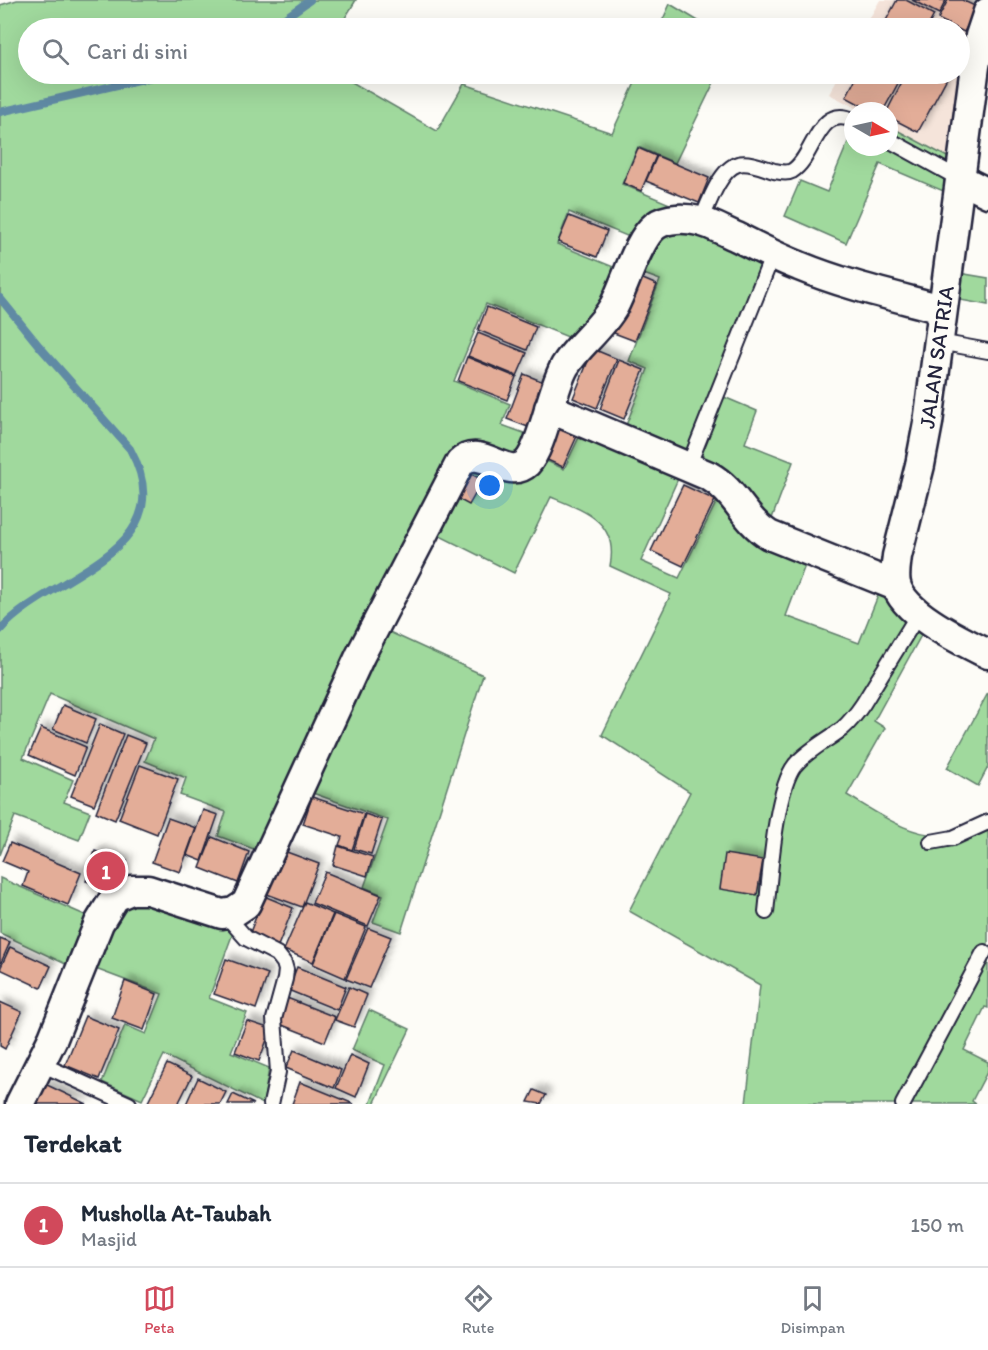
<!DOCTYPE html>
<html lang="id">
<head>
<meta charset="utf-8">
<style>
	:root { --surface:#fff; --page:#f6f6f7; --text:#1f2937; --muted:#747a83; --line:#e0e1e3; --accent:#d1495b }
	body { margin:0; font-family:Itim,sans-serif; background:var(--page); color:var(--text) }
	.compass { position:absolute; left:844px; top:102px; width:54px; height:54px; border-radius:50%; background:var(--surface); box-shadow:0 6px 24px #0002; rotate:99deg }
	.you { position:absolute; left:490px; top:486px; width:21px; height:21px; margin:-15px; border:4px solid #fff; border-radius:50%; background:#1a73e8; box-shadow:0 0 0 9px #1a73e833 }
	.badge { display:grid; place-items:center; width:39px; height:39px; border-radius:50%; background:var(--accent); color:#fff; font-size:20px; font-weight:700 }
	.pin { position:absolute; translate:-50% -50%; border:3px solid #fff; box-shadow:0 2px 6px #0006 }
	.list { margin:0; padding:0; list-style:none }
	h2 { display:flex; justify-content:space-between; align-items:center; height:78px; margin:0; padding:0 24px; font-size:26px }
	h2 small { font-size:20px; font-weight:400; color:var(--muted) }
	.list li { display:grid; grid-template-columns:39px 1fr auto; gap:18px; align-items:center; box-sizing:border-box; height:84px; padding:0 24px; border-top:2px solid var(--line) }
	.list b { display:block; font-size:22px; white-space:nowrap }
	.list p { margin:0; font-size:20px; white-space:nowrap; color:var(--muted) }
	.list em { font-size:20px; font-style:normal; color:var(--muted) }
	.icon { flex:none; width:33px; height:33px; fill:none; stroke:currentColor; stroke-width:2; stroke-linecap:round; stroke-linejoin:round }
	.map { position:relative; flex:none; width:988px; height:1104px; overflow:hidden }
	.search { position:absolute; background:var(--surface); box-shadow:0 6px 24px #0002; left:18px; right:18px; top:18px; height:66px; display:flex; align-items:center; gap:15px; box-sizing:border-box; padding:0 21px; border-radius:33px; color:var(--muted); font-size:22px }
	.sheet { height:162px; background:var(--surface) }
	nav { display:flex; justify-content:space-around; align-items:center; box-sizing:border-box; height:84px; border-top:2px solid var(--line); background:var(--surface); font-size:16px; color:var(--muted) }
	nav a { display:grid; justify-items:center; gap:3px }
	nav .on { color:var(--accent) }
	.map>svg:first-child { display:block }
</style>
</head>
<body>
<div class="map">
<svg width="988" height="1104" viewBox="0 0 988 1104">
	<defs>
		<filter id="shadow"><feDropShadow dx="5.5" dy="-5.5" stdDeviation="3" flood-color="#0004"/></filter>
	</defs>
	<rect width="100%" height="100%" fill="#fdfcf7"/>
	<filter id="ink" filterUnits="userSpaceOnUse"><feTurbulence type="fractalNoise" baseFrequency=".0167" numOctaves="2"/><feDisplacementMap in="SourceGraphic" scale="12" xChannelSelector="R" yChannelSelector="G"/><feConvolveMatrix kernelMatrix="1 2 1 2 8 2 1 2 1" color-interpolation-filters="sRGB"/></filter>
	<g filter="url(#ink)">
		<path fill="#f5e4da" d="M880,0H968L980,6L953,160L889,126V111H862L829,94L840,74H960V28H864Z"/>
		<g fill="#a0d99d" stroke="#617e6c" stroke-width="1.5">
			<path d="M17,0H356L339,28H28V74H338L437,131L464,84L612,133L639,74H718L675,163L638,147L622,184L684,210L634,239L569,212L557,244L621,270L578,341L486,304L454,381L510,404L502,425L532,436L521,460L476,447L262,852L218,836L226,812L180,795L186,778L145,761L154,739L50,694L23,758L73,780L64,802L90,812L79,840L15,816L0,855V5Z"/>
			<path d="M670,4L710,28H659Z"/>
			<path d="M889,126L953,160L948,193L880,164L846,243L785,216L800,181L827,192L853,130V147H889Z"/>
			<path d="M693,230L775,267L724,397L757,411L745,443L793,462L768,529L623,433L648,369L629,361L660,280L636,271L660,233Z"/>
			<path d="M959,273L988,278V305L955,299Z"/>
			<path d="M582,431L681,472L641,561L679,578L721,493L807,560L786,616L859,643L881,588L896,611L924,630L874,721L885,728L847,795C873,810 915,841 945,833C960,829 973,820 988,815V1008L985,1007L964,1050L988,1062V1070L972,1101L976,1104H746L760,985L629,911L690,792L602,735L671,594L610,566C619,522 585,511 551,497L514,573L434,533L472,469L540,458L564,469Z"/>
			<path d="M385,630L483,675L401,932L373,922L383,895L364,887L388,820L307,791Z"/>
			<path d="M988,693V767L978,786L947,768Z"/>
			<path d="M0,878L94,919L74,968L0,933Z"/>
			<path d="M129,898L237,922L209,998L247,1013L231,1052L269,1068L263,1104L164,1055L142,1100L102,1082L125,1025L146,1034L162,994L93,968L110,919Z"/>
			<path d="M369,1010L410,1029L374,1104H370L385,1065L352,1050Z"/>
		</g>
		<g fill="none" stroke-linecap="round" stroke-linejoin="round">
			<g stroke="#608aa4" stroke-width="8">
				<path d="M271,28L310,0"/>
				<path d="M0,112L165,74"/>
				<path d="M0,298L39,346L130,449C186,552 52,572 0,630"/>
			</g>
		</g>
		<g fill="#e3ad98" stroke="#22223b" stroke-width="1.5" filter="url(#shadow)">
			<path d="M897,0H906L934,15L927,28H882Z"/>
			<path d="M912,0H946L939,14Z"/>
			<path d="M948,0H962L977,7L964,32L938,19Z"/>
			<path d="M858,74H903L883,111H872L846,97Z"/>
			<path d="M906,74H949L918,132L889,117V111H887Z"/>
			<path d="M638,148L656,156L641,191L623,183Z"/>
			<path d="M657,156L709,178L699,203L646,181Z"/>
			<path d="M569,216L607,231L597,257L558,242Z"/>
			<path d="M636,276L657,285L635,341L614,333Z"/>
			<path d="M487,307L536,327L527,350L478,330Z"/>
			<path d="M478,333L527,353L517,376L468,356Z"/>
			<path d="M593,349L617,359L597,408L573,398Z"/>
			<path d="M467,357L516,377L507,400L458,381Z"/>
			<path d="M619,360L644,370L624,419L600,409Z"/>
			<path d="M524,374L546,383L528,427L507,419Z"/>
			<path d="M557,425L578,434L563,467L543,458Z"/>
			<path d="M471,474L483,480L469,505L458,499Z"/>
			<path d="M683,485L715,500L683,566L651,551Z"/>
			<path d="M63,705L96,719L86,743L53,729Z"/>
			<path d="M100,724L123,734L94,805L71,796Z"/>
			<path d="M41,728L86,747L75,775L29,755Z"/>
			<path d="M126,735L146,743L115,820L96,812Z"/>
			<path d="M140,765L178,779L157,834L119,819Z"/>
			<path d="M312,797L364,814L352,850L339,845L342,837L303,824Z"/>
			<path d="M203,810L218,815L202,861L187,855Z"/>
			<path d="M365,814L382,820L371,854L354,849Z"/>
			<path d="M168,818L196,828L180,872L152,862Z"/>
			<path d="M212,837L249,852L238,883L200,868Z"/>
			<path d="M10,843L81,873L68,905L23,886L28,872L2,861Z"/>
			<path d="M338,846L373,857L367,876L333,865Z"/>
			<path d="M95,851L127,861L118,891L86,881Z"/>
			<path d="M284,851L319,864L302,907L267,894Z"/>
			<path d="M725,854L763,860L757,895L720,889Z"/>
			<path d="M325,872L381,895L368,926L312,903Z"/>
			<path d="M264,896L293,908L278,946L249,935Z"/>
			<path d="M305,902L333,914L313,962L284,950Z"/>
			<path d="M334,914L366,927L345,978L313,964Z"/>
			<path d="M368,928L391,937L369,988L346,979Z"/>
			<path d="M0,938L10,942L0,965Z"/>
			<path d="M10,947L51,966L41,988L0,969Z"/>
			<path d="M226,959L268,974L256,1009L214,994Z"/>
			<path d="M297,967L346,987L337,1010L288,990Z"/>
			<path d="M125,981L157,994L144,1030L112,1018Z"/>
			<path d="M349,987L367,995L354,1027L335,1020Z"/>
			<path d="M287,998L335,1017L325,1042L277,1023Z"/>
			<path d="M0,1002L22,1012L5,1049L0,1046Z"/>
			<path d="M85,1016L119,1030L99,1079L65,1065Z"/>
			<path d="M247,1021L271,1029L259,1061L235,1052Z"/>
			<path d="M294,1050L341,1070L334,1088L286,1068Z"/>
			<path d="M350,1055L369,1064L356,1097L336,1088Z"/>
			<path d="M167,1064L192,1076L178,1104H151L148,1102Z"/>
			<path d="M198,1078L226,1092L220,1104H186Z"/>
			<path d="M300,1082L354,1104H292Z"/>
			<path d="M45,1084L87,1104H35Z"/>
			<path d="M534,1090L546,1095L541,1104L528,1102Z"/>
			<path d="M233,1094L254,1104H228Z"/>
		</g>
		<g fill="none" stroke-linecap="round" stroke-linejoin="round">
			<defs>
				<g id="lane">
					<path d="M889,140L960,179"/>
					<path d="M701,221C708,205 720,169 738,164C749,161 764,168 774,171C781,172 786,174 792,171C815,157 817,104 853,120"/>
					<path d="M939,342L988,351"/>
					<path d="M688,467L773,254"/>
					<path d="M931,842L953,838L988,822"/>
					<path d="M766,912C770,878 775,790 795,765C808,750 826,741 842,729C850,722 857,713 863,704L919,613"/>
					<path d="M224,915L231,921L246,938L277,954L284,963L286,970L285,979L274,1019L278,1072L271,1104"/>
					<path d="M41,1064L129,1104"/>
					<path d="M903,1104L984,952"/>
				</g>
				<g id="street">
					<path d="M988,12L980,36L975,66L928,423L920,465L897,556C896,565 894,575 896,584C903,614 962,641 988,654"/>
					<path d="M960,179L988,193"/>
					<path d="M549,408L709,476C736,491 743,519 769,535L896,586"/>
					<path d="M20,1104L53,1038L99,923L115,897L131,890H148L222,914L234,912L246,904L360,656L460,463C481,442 507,482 527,463C543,447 551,390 565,366C579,344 601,329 614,306C625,285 638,239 655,226C667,217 686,218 699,221C712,224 725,232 737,237C757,247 778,258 799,266C845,285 894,296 942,309"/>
				</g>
			</defs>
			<use href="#lane" stroke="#22223b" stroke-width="18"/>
			<use href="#street" stroke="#22223b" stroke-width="33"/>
			<use href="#lane" stroke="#fdfcf7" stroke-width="14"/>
			<use href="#street" stroke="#fdfcf7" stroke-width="28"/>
		</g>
	</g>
	<g text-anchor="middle" stroke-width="5" stroke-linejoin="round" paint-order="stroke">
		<g font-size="22" fill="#22223b" stroke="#fdfcf7">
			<text transform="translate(936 357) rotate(-82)" y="8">JALAN SATRIA</text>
		</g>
	</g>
</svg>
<svg class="compass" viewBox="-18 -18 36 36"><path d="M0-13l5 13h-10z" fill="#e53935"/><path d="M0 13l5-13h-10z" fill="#747a83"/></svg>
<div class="you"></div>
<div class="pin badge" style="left:106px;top:871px">1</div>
<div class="search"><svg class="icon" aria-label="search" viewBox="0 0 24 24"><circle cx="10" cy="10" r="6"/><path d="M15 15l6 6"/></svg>Cari di sini</div>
</div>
<section class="sheet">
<h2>Terdekat<small></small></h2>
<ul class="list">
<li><span class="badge">1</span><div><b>Musholla At-Taubah</b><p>Masjid</p></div><em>150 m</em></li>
</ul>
</section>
<nav>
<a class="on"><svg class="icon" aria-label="map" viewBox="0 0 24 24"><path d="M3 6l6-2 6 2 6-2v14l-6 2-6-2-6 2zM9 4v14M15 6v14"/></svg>Peta</a>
<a><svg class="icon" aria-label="directions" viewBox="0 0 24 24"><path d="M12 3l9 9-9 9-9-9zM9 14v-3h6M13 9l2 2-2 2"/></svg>Rute</a>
<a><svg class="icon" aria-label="saved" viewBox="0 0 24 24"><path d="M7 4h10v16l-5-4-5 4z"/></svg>Disimpan</a>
</nav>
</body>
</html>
